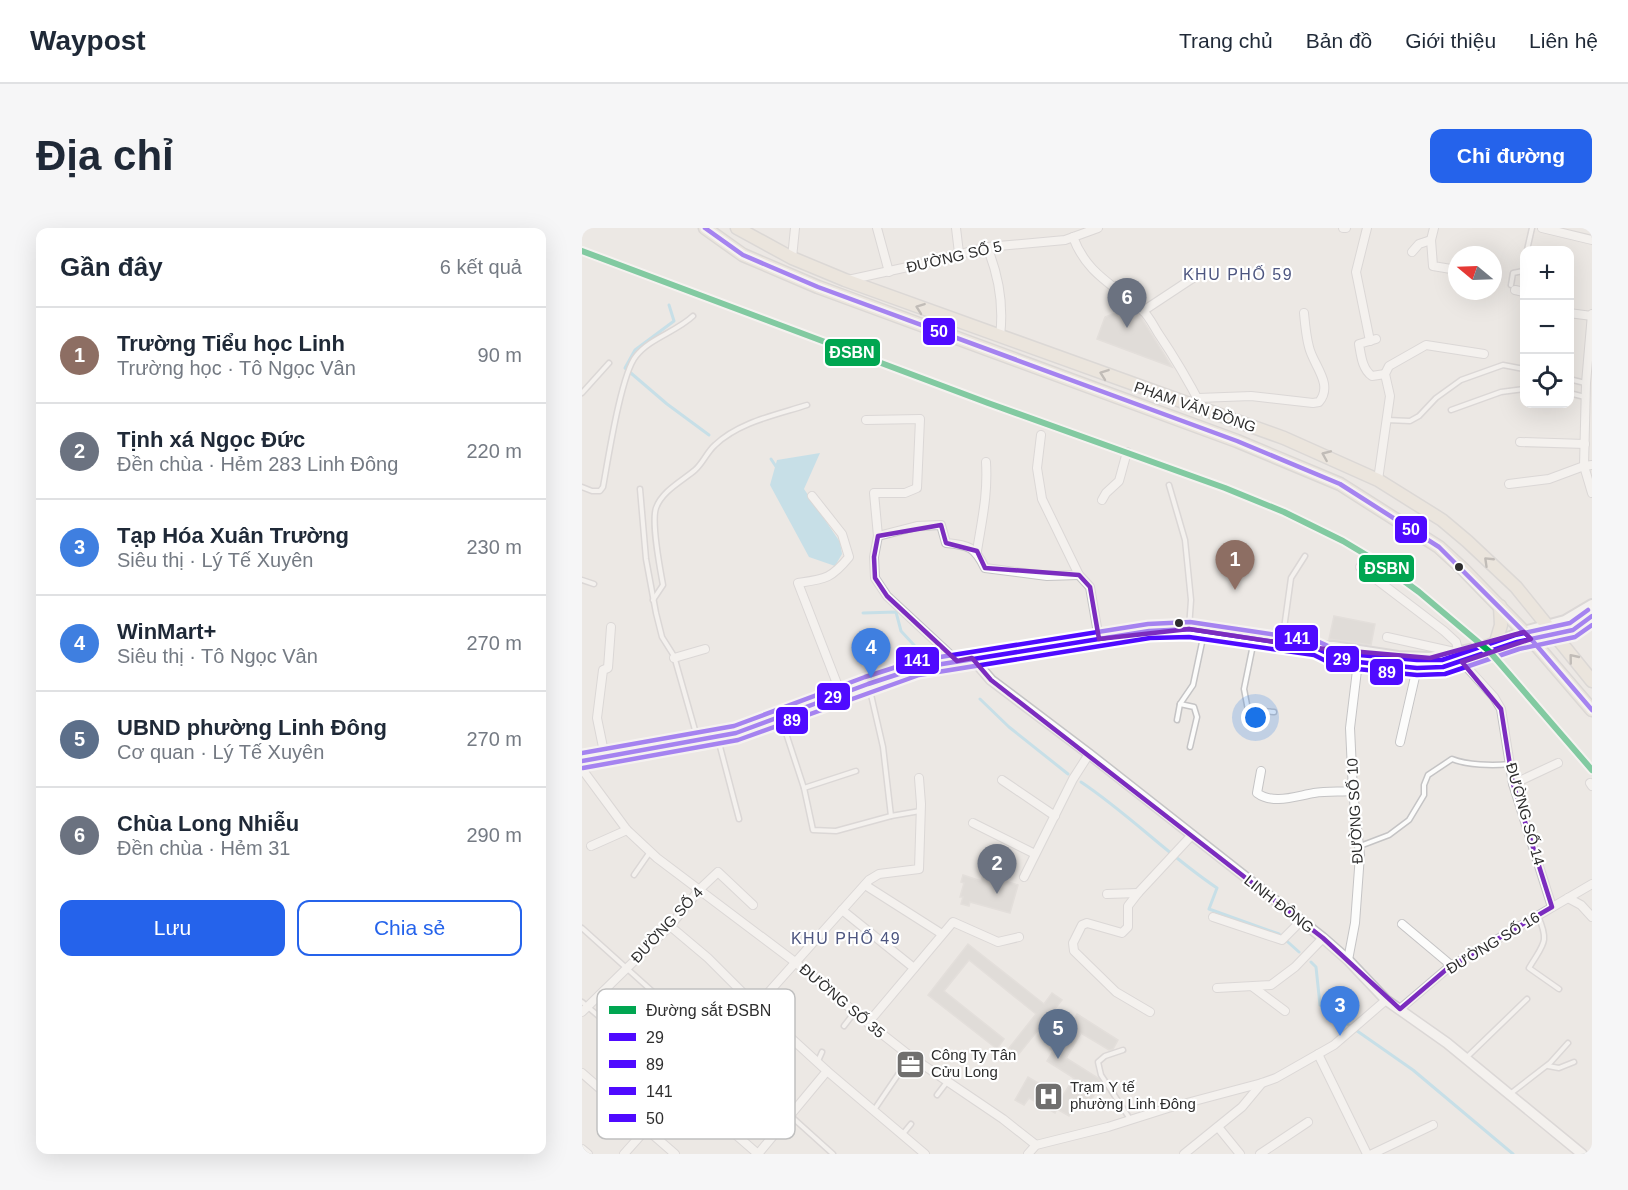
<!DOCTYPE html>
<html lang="vi">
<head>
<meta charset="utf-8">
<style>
	:root { --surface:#fff; --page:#f6f6f7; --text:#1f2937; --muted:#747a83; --line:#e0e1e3; --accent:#2563eb }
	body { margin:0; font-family:Arial,sans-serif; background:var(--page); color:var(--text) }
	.controls { position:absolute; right:18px; top:18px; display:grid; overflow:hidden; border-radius:12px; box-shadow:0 6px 24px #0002 }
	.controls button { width:54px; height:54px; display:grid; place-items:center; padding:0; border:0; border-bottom:2px solid var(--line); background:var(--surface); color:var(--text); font:30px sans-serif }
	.compass { position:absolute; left:866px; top:18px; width:54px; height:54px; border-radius:50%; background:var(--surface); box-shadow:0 6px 24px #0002; rotate:289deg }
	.you { position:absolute; left:674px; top:490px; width:21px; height:21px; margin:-15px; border:4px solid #fff; border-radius:50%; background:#1a73e8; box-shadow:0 0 0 9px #1a73e833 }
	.badge { display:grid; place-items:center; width:39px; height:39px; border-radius:50%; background:var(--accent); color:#fff; font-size:20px; font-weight:700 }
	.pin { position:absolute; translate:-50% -50px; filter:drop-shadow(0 2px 3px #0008) }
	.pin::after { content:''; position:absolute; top:32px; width:21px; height:18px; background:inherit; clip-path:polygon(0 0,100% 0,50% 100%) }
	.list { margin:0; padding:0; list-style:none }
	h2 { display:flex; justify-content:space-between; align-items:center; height:78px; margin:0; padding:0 24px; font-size:26px }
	h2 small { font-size:20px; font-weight:400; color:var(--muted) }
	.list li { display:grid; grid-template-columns:39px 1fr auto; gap:18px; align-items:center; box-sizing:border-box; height:96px; padding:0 24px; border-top:2px solid var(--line) }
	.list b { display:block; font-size:22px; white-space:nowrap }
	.list p { margin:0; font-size:20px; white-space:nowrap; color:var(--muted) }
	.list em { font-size:20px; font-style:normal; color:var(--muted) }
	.actions { display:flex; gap:12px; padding:18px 24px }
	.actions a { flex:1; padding:14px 0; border:2px solid var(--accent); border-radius:12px; text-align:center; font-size:21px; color:var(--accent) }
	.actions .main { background:var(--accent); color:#fff }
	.icon { flex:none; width:33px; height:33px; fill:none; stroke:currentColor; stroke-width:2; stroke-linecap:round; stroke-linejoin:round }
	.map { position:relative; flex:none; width:1010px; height:926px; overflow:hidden; border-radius:12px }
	header { display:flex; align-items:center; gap:36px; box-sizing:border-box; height:84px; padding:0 30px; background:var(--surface); border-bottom:2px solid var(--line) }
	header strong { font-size:28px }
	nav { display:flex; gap:33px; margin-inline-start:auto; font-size:21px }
	.intro { display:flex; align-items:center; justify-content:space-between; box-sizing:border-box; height:144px; padding:0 36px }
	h1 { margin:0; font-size:42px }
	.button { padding:15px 27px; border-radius:12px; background:var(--accent); color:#fff; font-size:21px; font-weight:700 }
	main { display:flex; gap:36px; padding:0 36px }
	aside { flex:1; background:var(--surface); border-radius:12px; box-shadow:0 6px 24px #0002 }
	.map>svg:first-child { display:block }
</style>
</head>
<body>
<header>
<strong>Waypost</strong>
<nav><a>Trang chủ</a><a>Bản đồ</a><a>Giới thiệu</a><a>Liên hệ</a></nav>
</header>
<div class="intro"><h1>Địa chỉ</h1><a class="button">Chỉ đường</a></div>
<main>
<aside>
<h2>Gần đây<small>6 kết quả</small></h2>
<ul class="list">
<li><span class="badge" style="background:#8d6e63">1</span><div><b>Trường Tiểu học Linh</b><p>Trường học · Tô Ngọc Vân</p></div><em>90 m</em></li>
<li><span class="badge" style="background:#6b7280">2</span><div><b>Tịnh xá Ngọc Đức</b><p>Đền chùa · Hẻm 283 Linh Đông</p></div><em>220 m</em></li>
<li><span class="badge" style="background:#3f7fe0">3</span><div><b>Tạp Hóa Xuân Trường</b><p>Siêu thị · Lý Tế Xuyên</p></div><em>230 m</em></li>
<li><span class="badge" style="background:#3f7fe0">4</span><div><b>WinMart+</b><p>Siêu thị · Tô Ngọc Vân</p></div><em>270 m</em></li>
<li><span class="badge" style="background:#5c6f8a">5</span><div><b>UBND phường Linh Đông</b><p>Cơ quan · Lý Tế Xuyên</p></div><em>270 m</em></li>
<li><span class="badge" style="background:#6b7280">6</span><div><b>Chùa Long Nhiễu</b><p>Đền chùa · Hẻm 31</p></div><em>290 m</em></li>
</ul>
<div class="actions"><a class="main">Lưu</a><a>Chia sẻ</a></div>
</aside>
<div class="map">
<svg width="1010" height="926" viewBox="0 0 1010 926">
	<rect width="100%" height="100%" fill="#ece8e4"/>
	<path fill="#99d6ec" d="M238,225L222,261L258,314L260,326L253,338L227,329L188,257L195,232Z"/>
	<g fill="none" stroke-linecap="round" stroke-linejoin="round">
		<g stroke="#99d6ec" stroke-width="3">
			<path d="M87,77L92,93L53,122L43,140L85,176L127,207"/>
			<path d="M189,231L195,240"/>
			<path d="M281,385L314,384L319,403L343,429"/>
			<path d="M398,471L427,499L486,546"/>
			<path d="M499,554C547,586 587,628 635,660L627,681L697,706L717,724"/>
			<path d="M729,734L734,739L738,777L831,842L931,926"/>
		</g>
	</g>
	<g fill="#d1cecb" stroke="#d7d4d0" stroke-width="1.5">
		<path d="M543,81L555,86L560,91L590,139L515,111L523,89Z"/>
		<path d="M752,388L793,396L789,417L747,411Z"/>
		<path d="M401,646L436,657L428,685L388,674L387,678L379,676L381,669H378L382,655L379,654L381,647L399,653Z"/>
		<path d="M386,716L462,776L470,765L480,772L436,827L427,820L454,786L387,732L362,763L422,811L415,821L346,767Z"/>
		<path d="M495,786L536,812L531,821L527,822L499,805L484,830L516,850L520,855L507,875L498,869L487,888L475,881L473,885L447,870L442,877L433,872L446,849L480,869L492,850L465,833L471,823L468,821L485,794L489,797Z"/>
	</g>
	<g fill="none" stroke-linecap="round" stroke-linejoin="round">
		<defs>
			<g id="service">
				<path d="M945,22L950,0"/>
				<path d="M929,57L931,45L941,43L942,36"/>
				<path d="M987,151L1003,155"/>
				<path d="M0,165L27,135"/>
				<path d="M987,165L1003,169"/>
				<path d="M869,182L919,164L942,161"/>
				<path d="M805,192L828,193L837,188L854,170L879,152L921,137L942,141"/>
				<path d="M587,257L603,312L609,372L607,400"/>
				<path d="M0,259L10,263H18L21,259C26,232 39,146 54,128C68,110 94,104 111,88"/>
				<path d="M58,261L64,331L74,385L80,409L92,428L115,509"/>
				<path d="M0,352L12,356"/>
				<path d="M71,372L81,357C78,340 69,295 74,280C80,263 100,253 113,242C121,235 125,224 133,217C157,194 194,187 225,177"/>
				<path d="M672,412L662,461L666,482L692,484"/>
				<path d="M700,415L709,350L723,328"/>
				<path d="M287,458L301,519L309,588"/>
				<path d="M598,476L612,479L615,489L608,519"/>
				<path d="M199,490L222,560L231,602L254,603L309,588L338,583"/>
				<path d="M595,492L598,476L611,457L622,405"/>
				<path d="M136,511L157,591"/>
				<path d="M222,560L274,543"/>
				<path d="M778,618L807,607L827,592L842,567V557L846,547L870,531C885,537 911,538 927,536"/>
				<path d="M52,647L68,624"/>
				<path d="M956,688C968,715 961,716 947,740L977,761"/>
				<path d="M0,700L251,926"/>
				<path d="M0,774L100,859"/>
				<path d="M262,798L272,785"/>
				<path d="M541,822L523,828L516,834L519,847L548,891"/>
				<path d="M884,830L945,771"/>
				<path d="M236,833L240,824"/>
				<path d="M966,838L977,840L992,834"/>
				<path d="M928,866L968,835L986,815"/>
				<path d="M355,867L365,854"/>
				<path d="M292,882L328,829"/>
				<path d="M320,907L329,896"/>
			</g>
			<g id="minor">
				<path d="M295,0L307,44"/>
				<path d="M374,0L377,25"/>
				<path d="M761,0H764"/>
				<path d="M785,0L774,44L788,113"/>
				<path d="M852,0L849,12L851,38L875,42"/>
				<path d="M960,0L1010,12"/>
				<path d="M491,9C505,47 533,57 560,82C567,88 571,97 576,105C593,130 607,154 621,181"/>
				<path d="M405,19C417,48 422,76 418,108"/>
				<path d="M830,24L837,16L849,12"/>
				<path d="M210,30L213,0"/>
				<path d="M266,52L344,35L405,19L483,12L516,0"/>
				<path d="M933,62L942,64"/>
				<path d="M561,83L617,46"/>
				<path d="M987,85L1010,88"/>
				<path d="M1010,86L1004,155L1002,238L1010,265"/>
				<path d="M794,111L777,116C779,127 780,141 790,148L803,146"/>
				<path d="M616,170L669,168L731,175L737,174C752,156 731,137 727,119C724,108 723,96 722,85"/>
				<path d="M284,192L338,191L335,260L323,265H292L296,308L292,329L293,350L305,368L375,433"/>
				<path d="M459,207L455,240L460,271L497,347L508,359L517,411"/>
				<path d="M938,214L1003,216"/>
				<path d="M796,252L808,168L803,146L807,138L844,117L902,126"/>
				<path d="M927,256L967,251L1002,238L1010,237"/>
				<path d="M230,268L260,306L267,329C249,351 243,351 216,355L259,466"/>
				<path d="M520,272L524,265L537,253L545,224"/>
				<path d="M296,308L335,298L359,297L364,315C387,317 393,319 403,340L465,348L497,347"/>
				<path d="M395,323C400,291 406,267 404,234"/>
				<path d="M778,339L862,403L874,414L877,425L805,409"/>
				<path d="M92,430L123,421"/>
				<path d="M880,434L912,469L919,481L931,556L970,679"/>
				<path d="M818,514L835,440"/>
				<path d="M23,529L15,490L21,442L26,440L29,399"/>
				<path d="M0,541L45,602L75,630L213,734L286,795L328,828L421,891L454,917"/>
				<path d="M679,543L675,565C691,577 714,568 732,565C745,563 758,564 771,563"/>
				<path d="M420,552L473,588"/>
				<path d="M1008,555L1010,558"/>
				<path d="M931,556L976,535"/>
				<path d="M391,595L453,626"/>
				<path d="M9,618L45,602"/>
				<path d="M442,649L491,551L507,526"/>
				<path d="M283,657L360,706"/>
				<path d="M525,666L556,665"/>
				<path d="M986,670L999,677L1010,689"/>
				<path d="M260,682L332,740"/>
				<path d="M631,689L700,712L719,693"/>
				<path d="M820,696L870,738"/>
				<path d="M88,698L126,730L174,778L245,843L343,926"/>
				<path d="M766,732L773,695L778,627L771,563L768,500L776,434"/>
				<path d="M671,759L703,783"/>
				<path d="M635,760L689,757L713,739L741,710"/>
				<path d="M818,781L866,740L1010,656"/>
				<path d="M0,784L88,698L118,661L136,644L171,677"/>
				<path d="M568,784L534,764L492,723L491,715L500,697L505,695L540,705L546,699V678L556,665L610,607"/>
				<path d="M286,795L371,694L416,714L437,709"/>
				<path d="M736,826L785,926"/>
				<path d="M0,845L93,926"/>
				<path d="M100,860L176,926"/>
				<path d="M636,899L658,926"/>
				<path d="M0,921L6,926"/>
				<path d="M42,926L287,652L297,646L337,641L339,576L337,550"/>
				<path d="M176,926L245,843"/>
				<path d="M446,926L454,917L526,899L586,880L680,855L694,850L752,817L804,772"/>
				<path d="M602,926L660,879L680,855"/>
				<path d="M678,926L726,894"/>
				<path d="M790,926L851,897"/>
			</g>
			<path id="tertiary" d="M390,430L409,452L507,526L741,710L766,732L804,772L865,815L1000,926"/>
			<g id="secondary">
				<path d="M925,417L991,402L1010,388"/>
				<path d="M737,422C770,436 825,445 861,439C878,436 895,428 911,423"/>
				<path d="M0,533L154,505L286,456L335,440L567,403L607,401L734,420L751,419L816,429L848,430L902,419L942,404L983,393L1010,377"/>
			</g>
			<g id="trunk">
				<path d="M123,0L161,27L236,59L655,213L758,256L857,319L882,342L949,411L1010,482"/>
				<path d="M155,0L210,30L263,52L702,210L796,252L860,292L885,313L934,359L1010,453"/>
				<path d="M914,414L919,397L918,378"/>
			</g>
		</defs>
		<use href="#service" stroke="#c5c4c5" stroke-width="7"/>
		<use href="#minor" stroke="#c5c4c5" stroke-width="10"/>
		<use href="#tertiary" stroke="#c5c4c5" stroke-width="12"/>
		<use href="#secondary" stroke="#c5c4c5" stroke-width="14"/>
		<use href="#trunk" stroke="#c6c5c4" stroke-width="15"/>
		<use href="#service" stroke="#fcfcfb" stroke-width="4"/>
		<use href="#minor" stroke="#fcfcfb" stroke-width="8"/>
		<use href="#tertiary" stroke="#fcfcfb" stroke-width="9"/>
		<use href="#secondary" stroke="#fcfcfb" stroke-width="10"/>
		<use href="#trunk" stroke="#e9e2d6" stroke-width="12"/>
		<defs>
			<path id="bus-1" d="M0,533L154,505L286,456L335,440L567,403L607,401L734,420L755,430L776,434L835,440L861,439L935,414L991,402L1010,388"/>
			<path id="bus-2" d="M1,540L156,512L337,447L568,410L607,409L732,427L752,437L775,441L835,447L863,446L937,421L993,409L1010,397"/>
			<path id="bus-3" d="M0,525L152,498L283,449L333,433L566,396L608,394L735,413L757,423L777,427L835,432H860L933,407L988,395L1006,382"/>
			<path id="bus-4" d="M123,0L161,27L236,59L655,213L758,256L857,319L949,411L1010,482"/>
		</defs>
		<use href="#bus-1" stroke="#fff" stroke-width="9"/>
		<use href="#bus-2" stroke="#fff" stroke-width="9"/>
		<use href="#bus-3" stroke="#fff" stroke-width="9"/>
		<use href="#bus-4" stroke="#fff" stroke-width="9"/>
		<use href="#bus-1" stroke="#4f0aff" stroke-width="4.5"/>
		<use href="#bus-2" stroke="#4f0aff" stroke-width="4.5"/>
		<use href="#bus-3" stroke="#4f0aff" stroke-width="4.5"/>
		<use href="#bus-4" stroke="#4f0aff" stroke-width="4.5"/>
		<defs>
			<path id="rail-1" d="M0,23L406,175L643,260L702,284L761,313L796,334L837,364L908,424L1010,542"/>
		</defs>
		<use href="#rail-1" stroke="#fff" stroke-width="10"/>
		<use href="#rail-1" stroke="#00a651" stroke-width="6"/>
	</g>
	<defs><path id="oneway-chevron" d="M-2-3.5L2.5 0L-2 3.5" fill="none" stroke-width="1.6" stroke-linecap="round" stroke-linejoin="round" transform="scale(1.5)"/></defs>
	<g stroke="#8c8882">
		<use href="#oneway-chevron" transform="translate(338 80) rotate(-160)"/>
		<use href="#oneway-chevron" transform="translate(522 146) rotate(-160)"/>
		<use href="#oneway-chevron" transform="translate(744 227) rotate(-157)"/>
		<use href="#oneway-chevron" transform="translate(906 333) rotate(-136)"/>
		<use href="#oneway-chevron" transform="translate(991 430) rotate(-129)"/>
	</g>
	<path d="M0 0H1010V926H0ZM359,297L364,315L395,323L403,340L497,347L508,359L517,411L607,401L734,420L848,430L942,404L949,411L880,434L919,481L931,556L970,679L866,740L818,781L741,710L409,452L390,430L375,433L305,368L293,350L292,329L296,308Z" fill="#ece8e4" fill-opacity=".55" fill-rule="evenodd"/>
	<path fill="none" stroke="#7b2cbf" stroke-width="4.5" stroke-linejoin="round" d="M359,297L364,315L395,323L403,340L497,347L508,359L517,411L607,401L734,420L848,430L942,404L949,411L880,434L919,481L931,556L970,679L866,740L818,781L741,710L409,452L390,430L375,433L305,368L293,350L292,329L296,308Z"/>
	<defs>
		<symbol id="office-square" viewBox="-11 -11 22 22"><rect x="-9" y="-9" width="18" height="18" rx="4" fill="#706f6e" stroke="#fff"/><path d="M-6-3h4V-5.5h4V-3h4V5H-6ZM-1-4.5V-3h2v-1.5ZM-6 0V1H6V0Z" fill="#fff"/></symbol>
		<symbol id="hospital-square" viewBox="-11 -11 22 22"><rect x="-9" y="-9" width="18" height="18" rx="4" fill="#706f6e" stroke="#fff"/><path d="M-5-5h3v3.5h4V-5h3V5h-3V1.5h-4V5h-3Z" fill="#fff"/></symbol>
	</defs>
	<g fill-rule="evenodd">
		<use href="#office-square" x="312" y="820" width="33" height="33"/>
		<use href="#hospital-square" x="450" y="852" width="33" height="33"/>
	</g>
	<g fill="#2e2e2e" stroke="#fff" stroke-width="2">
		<circle cx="877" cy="339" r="5"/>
		<circle cx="597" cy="395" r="5"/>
	</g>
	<g text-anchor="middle" stroke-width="4.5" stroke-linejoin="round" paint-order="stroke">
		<g font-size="15" fill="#2e2e2e" stroke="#fff">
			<text transform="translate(372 29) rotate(-13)" y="5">ĐƯỜNG SỐ 5</text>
			<text transform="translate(613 179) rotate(19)" y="5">PHẠM VĂN ĐỒNG</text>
			<text transform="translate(773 583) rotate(-93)" y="5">ĐƯỜNG SỐ 10</text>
			<text transform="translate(943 586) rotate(74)" y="5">ĐƯỜNG SỐ 14</text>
			<text transform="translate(697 676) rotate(38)" y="5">LINH ĐÔNG</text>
			<text transform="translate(85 697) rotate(-47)" y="5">ĐƯỜNG SỐ 4</text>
			<text transform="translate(911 715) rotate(-31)" y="5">ĐƯỜNG SỐ 16</text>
			<text transform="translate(260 773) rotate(40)" y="5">ĐƯỜNG SỐ 35</text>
		</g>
		<g font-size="15" fill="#2e2e2e" stroke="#fff" text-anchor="start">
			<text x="349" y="832">Công Ty Tân<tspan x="349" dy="17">Cửu Long</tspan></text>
			<text x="488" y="864">Trạm Y tế<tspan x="488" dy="17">phường Linh Đông</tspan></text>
		</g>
		<g font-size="16" letter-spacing="1.5" fill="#4d5680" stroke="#fff">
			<text x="656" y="52">KHU PHỐ 59</text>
			<text x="264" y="716">KHU PHỐ 49</text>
		</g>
	</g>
	<rect x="15" y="761" width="198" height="150" rx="9" fill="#fff" stroke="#c0c0c0" stroke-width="1.5"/>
	<rect x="27" y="778" width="27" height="8" fill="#00a651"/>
	<rect x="27" y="805" width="27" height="8" fill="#4f0aff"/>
	<rect x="27" y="832" width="27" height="8" fill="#4f0aff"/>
	<rect x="27" y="859" width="27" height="8" fill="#4f0aff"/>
	<rect x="27" y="886" width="27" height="8" fill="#4f0aff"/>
	<g font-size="16" fill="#2e2e2e">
		<text x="64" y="788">Đường sắt ĐSBN</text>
		<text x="64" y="815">29</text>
		<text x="64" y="842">89</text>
		<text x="64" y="869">141</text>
		<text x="64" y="896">50</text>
	</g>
	<g stroke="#fff" stroke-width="2">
		<rect x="340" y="89" width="34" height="29" rx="6" fill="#4f0aff"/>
		<rect x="242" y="110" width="57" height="29" rx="6" fill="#00a651"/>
		<rect x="812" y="287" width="34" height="29" rx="6" fill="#4f0aff"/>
		<rect x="776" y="326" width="57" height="29" rx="6" fill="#00a651"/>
		<rect x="692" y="396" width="45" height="28" rx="6" fill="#4f0aff"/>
		<rect x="743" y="417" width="35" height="28" rx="6" fill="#4f0aff"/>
		<rect x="313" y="418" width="45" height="29" rx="6" fill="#4f0aff"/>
		<rect x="787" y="430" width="35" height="28" rx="6" fill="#4f0aff"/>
		<rect x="234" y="454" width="35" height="29" rx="6" fill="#4f0aff"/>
		<rect x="193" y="478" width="34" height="29" rx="6" fill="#4f0aff"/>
	</g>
	<g font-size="16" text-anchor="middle" font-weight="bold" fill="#fff">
		<text x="357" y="109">50</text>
		<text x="270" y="130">ĐSBN</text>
		<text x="829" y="307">50</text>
		<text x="805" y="346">ĐSBN</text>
		<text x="715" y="416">141</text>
		<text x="760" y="437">29</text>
		<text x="335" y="438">141</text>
		<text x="805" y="450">89</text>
		<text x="251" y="475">29</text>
		<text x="210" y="498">89</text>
	</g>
</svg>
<div class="controls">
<button>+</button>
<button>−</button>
<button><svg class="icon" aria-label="locate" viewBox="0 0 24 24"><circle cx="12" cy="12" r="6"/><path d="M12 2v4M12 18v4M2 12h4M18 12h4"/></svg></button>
</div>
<svg class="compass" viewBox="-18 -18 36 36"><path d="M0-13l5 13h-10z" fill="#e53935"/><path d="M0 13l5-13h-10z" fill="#747a83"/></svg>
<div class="you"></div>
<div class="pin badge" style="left:653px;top:362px;background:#8d6e63">1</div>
<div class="pin badge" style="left:415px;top:666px;background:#6b7280">2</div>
<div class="pin badge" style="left:758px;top:808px;background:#3f7fe0">3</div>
<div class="pin badge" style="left:289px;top:450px;background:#3f7fe0">4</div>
<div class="pin badge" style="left:476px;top:831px;background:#5c6f8a">5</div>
<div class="pin badge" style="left:545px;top:100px;background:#6b7280">6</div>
</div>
</main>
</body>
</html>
